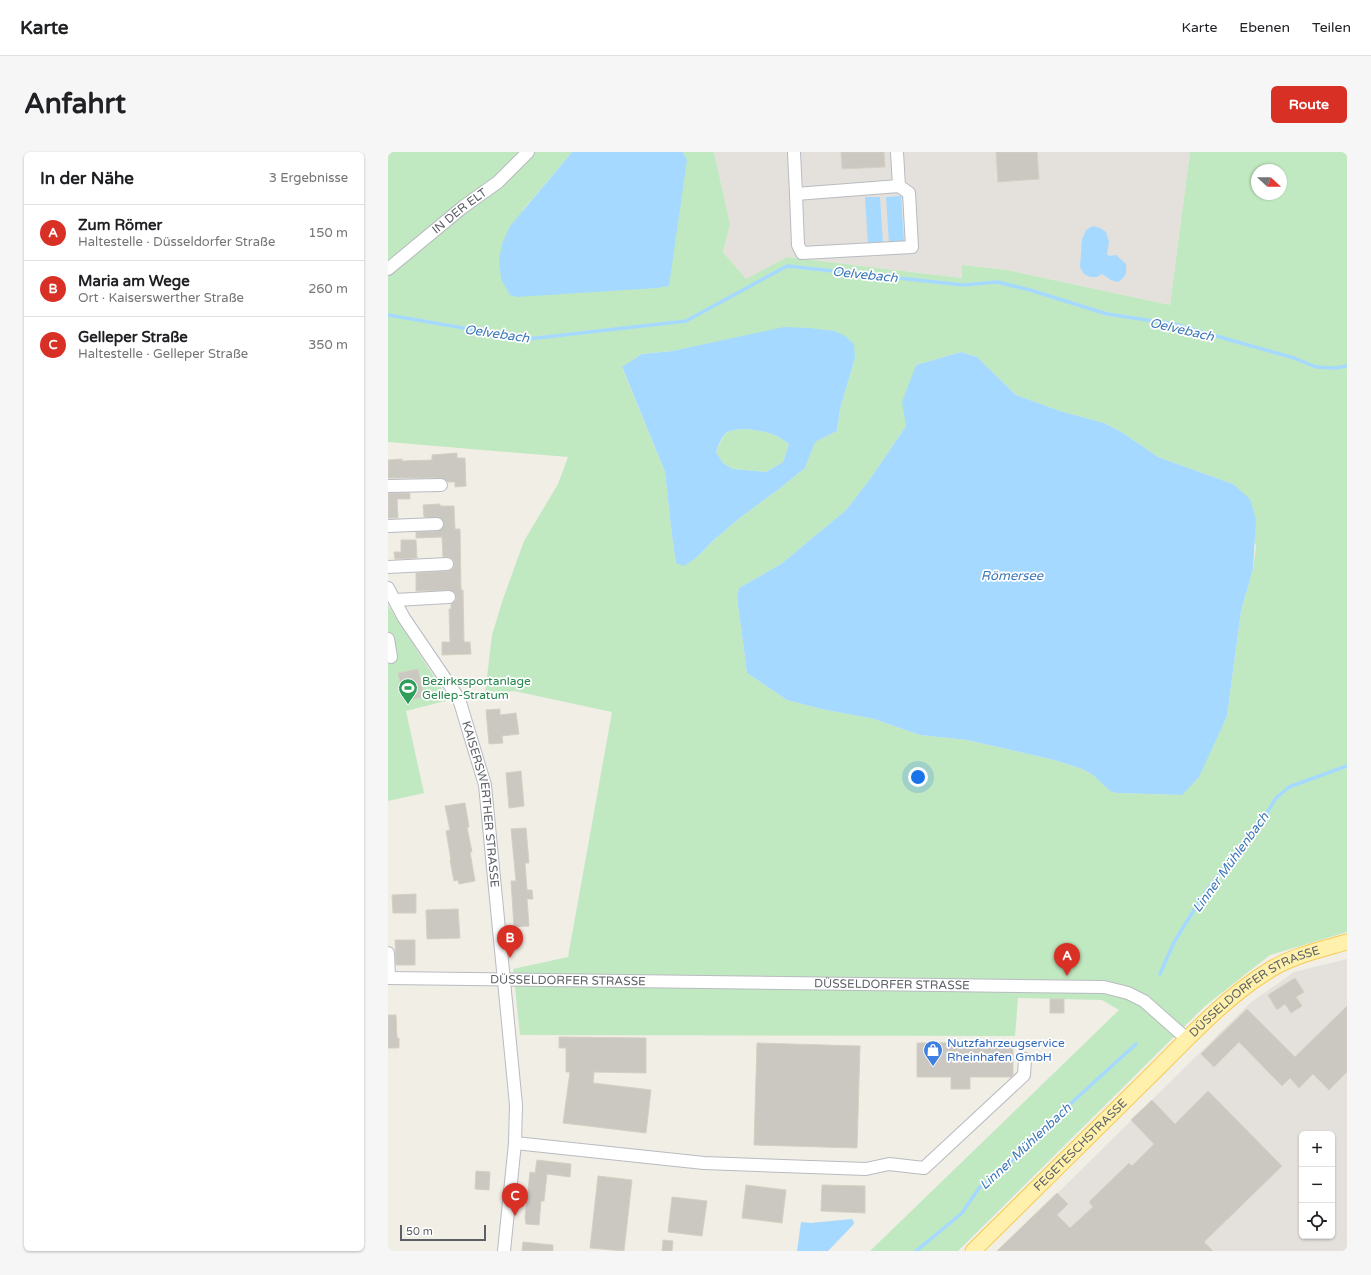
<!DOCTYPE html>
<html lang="de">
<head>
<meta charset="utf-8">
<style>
	:root { --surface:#fff; --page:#f6f6f6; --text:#202124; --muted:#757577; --line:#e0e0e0; --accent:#d93025 }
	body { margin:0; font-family:"Varela Round",sans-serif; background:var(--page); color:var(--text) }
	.controls { position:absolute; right:12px; bottom:12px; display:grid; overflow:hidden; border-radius:6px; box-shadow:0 1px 3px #0004 }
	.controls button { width:36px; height:36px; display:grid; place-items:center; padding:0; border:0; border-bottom:1px solid var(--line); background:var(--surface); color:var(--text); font:20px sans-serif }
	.compass { position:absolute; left:863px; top:12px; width:36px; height:36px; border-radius:50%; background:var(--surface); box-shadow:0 1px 3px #0004; rotate:111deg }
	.scale { position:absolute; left:12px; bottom:10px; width:86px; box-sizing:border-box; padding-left:4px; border:2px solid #5d6167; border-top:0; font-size:11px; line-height:14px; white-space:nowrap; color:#5d6167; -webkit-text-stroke:3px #fff; paint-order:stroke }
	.you { position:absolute; left:530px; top:625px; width:14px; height:14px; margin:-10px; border:3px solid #fff; border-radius:50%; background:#1a73e8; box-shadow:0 0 0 6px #1a73e833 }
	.badge { display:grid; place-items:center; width:26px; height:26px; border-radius:50%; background:var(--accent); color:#fff; font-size:13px; font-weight:700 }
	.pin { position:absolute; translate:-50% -33px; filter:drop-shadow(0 1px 2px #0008) }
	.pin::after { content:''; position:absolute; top:21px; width:14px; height:12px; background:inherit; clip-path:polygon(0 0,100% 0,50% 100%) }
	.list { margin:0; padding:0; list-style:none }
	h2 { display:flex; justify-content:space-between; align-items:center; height:52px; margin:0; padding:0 16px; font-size:17px }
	h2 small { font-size:13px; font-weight:400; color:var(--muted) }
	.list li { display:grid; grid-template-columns:26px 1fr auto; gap:12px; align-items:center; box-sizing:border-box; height:56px; padding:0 16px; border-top:1px solid var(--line) }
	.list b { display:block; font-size:15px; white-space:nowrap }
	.list p { margin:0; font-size:13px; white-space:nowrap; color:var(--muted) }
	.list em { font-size:13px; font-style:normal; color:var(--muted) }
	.icon { flex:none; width:22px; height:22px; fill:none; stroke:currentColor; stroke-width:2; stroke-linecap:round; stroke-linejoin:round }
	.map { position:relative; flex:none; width:959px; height:1099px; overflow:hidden; border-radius:6px }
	header { display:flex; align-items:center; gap:24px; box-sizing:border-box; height:56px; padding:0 20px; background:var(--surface); border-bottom:1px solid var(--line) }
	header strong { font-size:19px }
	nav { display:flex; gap:22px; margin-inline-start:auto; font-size:14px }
	.intro { display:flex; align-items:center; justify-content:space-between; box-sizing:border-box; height:96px; padding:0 24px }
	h1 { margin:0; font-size:28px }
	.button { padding:10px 18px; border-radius:6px; background:var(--accent); color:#fff; font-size:14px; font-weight:700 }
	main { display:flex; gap:24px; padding:0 24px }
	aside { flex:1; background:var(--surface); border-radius:6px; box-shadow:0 1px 3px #0004 }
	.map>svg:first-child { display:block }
</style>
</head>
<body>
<header>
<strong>Karte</strong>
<nav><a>Karte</a><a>Ebenen</a><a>Teilen</a></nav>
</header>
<div class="intro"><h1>Anfahrt</h1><a class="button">Route</a></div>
<main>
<aside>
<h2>In der Nähe<small>3 Ergebnisse</small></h2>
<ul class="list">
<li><span class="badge">A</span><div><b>Zum Römer</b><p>Haltestelle · Düsseldorfer Straße</p></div><em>150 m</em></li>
<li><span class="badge">B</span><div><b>Maria am Wege</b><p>Ort · Kaiserswerther Straße</p></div><em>260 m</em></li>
<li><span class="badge">C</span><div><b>Gelleper Straße</b><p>Haltestelle · Gelleper Straße</p></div><em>350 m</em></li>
</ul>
</aside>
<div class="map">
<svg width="959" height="1099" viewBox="0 0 959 1099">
	<rect width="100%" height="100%" fill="#f0eee5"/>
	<g fill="#e4e1dd" fill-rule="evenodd">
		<path d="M326,0H802L782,153L619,118L574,113L575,126L399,105L358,128L335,100L342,72Z"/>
		<path d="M959,807V1099H611L862,851L906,820ZM914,982H944V1084H914Z"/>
	</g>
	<g fill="#c1e9c1" fill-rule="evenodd">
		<path d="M0,0H184L134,59L299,9L295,0H326L342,72L335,100L358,127L399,105L574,126V113L619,118L782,153L802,0H959V780L882,803L817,854L570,1099H482L731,858L714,848L630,846L627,884L132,883L125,817L180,805L224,560L126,539L97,542L104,483L114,450L136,389L170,332L180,305L0,290ZM869,18H893V42H869ZM352,185L467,206L452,257L449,279L426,290L417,316L391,337L353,365L327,387L308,406L288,411L284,384L277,320L234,216L254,202L284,199ZM573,200L589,205L628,243L672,259L716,271L735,281L770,305L845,332L868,394L865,417L853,459L839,564L794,643L728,641L723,639L705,623L694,617L666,608L579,588L532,583L486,567L433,557L399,548L359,521L349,445L351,436L393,412L458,358L482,327L518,274L528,213Z"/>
		<path d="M359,277C377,280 386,280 401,292L395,310L378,320L345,317L335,311L328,300C337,280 336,278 359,277Z"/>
		<path d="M0,453L61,548L18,559L36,641L0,649Z"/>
	</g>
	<g fill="#a6d9ff" fill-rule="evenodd">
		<path d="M184,0H295L299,8L281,134L269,136L129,145L122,143L113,127L111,109L114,92L122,74Z"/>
		<path d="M513,44L516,91L501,92L498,45Z"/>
		<path d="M477,45H492L495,92L480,93Z"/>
		<path d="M705,74L712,76L718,80L721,90L719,102L721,104L728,103L738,112C739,121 738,125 730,130L723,128L714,122L709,125H702L696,122L692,115L694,87L698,78Z"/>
		<path d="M396,175L421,176L447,179L457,184L466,192L467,206L452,257L449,279L427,290L417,316L391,337L353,365L327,387L308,406L296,414L288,411L284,384L277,320L234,215L254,202L284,199ZM359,277C377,280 386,280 401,292L395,310L378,320L345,317L335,311L328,300C336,280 336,278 359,277Z"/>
		<path d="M573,200L589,205L628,243L672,259L716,271L735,281L770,305L845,332L862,347L868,368L865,417L853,459L839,564L811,625L794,643L728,641L722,639L705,623L694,617L666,608L579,588L532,583L486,567L433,557L399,548L359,521L349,445L351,436L393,412L458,358L482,327L518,274L514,250L528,213Z"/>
		<path d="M464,1067L466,1070L465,1073L440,1099H409L413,1070L423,1071Z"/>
	</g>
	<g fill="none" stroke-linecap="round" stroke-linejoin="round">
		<g stroke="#a6d9ff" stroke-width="3.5">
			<path d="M0,163L140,187L298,169L399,114L575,133L609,130L642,138L719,162L786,172L867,195L906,206L928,215L947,216L959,214"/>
			<path d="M772,822L786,790L818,739L872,672L888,646L901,635L959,614"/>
			<path d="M528,1099L574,1061L591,1036L627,1006L646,985L748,892"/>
		</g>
	</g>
	<g fill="#cbc8c2" stroke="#d5d0c3">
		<path d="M453,0H496L497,15L454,17Z"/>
		<path d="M608,0H649L651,27L610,30Z"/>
		<path d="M69,301V306H77L78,334L67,335V330H60L57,327L53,326H0V308L14,307V309L44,308V303Z"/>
		<path d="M0,341H22V347H9L10,366H0Z"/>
		<path d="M52,352V354H66L67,377H72L73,438H75L76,490H82L83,502L54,503V490H62L61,457H63V452L68,448V444L67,441L61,438L28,439V421L59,419L63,418L66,415V411L65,408L62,405H55L54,385L28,386V380L50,379L55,376L56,371L53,366L36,365L35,353Z"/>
		<path d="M13,388H28L29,406L7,407L6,400H13Z"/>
		<path d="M30,517L36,545L16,549L10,521Z"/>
		<path d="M112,557V563L128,561L131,582L114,584L115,591L101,592L98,558Z"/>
		<path d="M133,619L136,654L121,656L118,621Z"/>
		<path d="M77,651L81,675H79L84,700H82L87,729L71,732L70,728L66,729L62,708H63L58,679L62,678L57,654Z"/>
		<path d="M138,676L141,711H137L139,738H144L145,747H139L141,774L126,775L123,729H128L123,677Z"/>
		<path d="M28,742V761H5L4,743Z"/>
		<path d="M70,757L72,786L39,787L38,758Z"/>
		<path d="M7,788H27V813H8Z"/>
		<path d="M907,826L916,840L908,845L914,854L903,861L897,852L889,858L880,843Z"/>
		<rect x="662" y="847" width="14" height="14"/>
		<path d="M959,854V920L941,938L925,922L911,936L902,926L894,934L851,890L826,915L813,902L859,857L907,905Z"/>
		<path d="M0,863H8L9,886H11V896H0Z"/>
		<path d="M171,885L258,886V921L206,920L205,931L263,938L258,981L175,971L182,920H178V896H171Z"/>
		<path d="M625,890V923L623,925H582V937H563V925H529V891Z"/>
		<path d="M369,891L472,894L469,996L366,993Z"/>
		<path d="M820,939L894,1014L816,1090L825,1099H609L669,1041L680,1052L669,1063L682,1076L705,1055L701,1050L741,1011L744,1014L766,992L743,968L764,948L787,972Z"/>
		<path d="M149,1008L183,1012L182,1025L159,1022L156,1049H153L151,1073L138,1072L137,1065L142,1020L147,1021Z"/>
		<path d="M88,1019L102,1020L101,1038L87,1037Z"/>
		<path d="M210,1024L244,1028L236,1099L202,1096Z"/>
		<path d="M358,1033L398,1038L394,1071L354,1066Z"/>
		<path d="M434,1033L477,1034V1061L433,1059Z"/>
		<path d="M284,1045L319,1049L314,1084L280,1080Z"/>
		<path d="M275,1088L285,1089L284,1099H274Z"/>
		<path d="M135,1090L165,1093V1099H134Z"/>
	</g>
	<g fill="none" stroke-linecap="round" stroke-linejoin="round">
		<defs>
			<g id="minor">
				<path d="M406,0L408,42L511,34L509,0"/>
				<path d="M408,42L410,93L414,101L524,95L521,41L511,34"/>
				<path id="s1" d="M0,117L75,55L110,30L140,0"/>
				<path d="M0,334L53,333"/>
				<path d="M0,374L49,372"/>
				<path d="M0,415L59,412"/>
				<path id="s2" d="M0,436L16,466L71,547L97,633L128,953L127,991L116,1099"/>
				<path d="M7,448L61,445"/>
				<path d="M0,487L3,505"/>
				<path d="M0,801L1,826"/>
				<path id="s3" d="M0,826L716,835L740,841L756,849L799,887"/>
				<path d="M127,991L316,1011L478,1017L501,1012L536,1016L636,923L637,907"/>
			</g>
			<g id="major">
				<path id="s4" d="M585,1099C643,1042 700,985 758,928C795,892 833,849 877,821C902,804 931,798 959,790"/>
			</g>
		</defs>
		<use href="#minor" stroke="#b8bbc0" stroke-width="14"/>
		<use href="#major" stroke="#f9cb56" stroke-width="17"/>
		<use href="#minor" stroke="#fff" stroke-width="12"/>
		<use href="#major" stroke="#fff1ab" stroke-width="15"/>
	</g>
	<defs>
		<symbol id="stadium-pin" viewBox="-11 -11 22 30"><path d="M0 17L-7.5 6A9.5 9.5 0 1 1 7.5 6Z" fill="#2e9e5b" stroke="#fff"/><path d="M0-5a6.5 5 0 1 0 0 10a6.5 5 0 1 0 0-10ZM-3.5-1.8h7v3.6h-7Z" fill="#fff"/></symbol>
		<symbol id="shop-pin" viewBox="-11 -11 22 30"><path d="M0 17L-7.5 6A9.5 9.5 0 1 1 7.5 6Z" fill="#3f7fe0" stroke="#fff"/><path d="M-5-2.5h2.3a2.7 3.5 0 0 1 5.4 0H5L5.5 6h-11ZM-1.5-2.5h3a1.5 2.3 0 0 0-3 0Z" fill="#fff"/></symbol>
	</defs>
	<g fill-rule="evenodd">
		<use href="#stadium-pin" x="9" y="525" width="22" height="30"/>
		<use href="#shop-pin" x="534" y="887" width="22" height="30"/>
	</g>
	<g text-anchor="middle" stroke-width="3.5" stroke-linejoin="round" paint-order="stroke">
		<g font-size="12" fill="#5d6167" stroke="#fff">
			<text dy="4" stroke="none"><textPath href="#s1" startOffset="92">IN DER ELT</textPath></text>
			<text dy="4" stroke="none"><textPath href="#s2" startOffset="240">KAISERSWERTHER STRASSE</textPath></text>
			<text dy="4" stroke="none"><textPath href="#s3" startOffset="180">DÜSSELDORFER STRASSE</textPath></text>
			<text dy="4" stroke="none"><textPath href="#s3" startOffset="504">DÜSSELDORFER STRASSE</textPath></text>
			<text dy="4" stroke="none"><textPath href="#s4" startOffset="385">DÜSSELDORFER STRASSE</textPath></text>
			<text dy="4" stroke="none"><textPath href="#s4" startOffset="151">FEGETESCHSTRASSE</textPath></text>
		</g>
		<g font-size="12" fill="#27864d" stroke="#fff" text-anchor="start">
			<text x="34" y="533">Bezirkssportanlage<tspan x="34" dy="14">Gellep-Stratum</tspan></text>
		</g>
		<g font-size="12" fill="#366cbe" stroke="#fff" text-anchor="start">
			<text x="559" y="895">Nutzfahrzeugservice<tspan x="559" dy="14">Rheinhafen GmbH</tspan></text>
		</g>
		<g font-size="13" font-style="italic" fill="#3c78b8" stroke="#fff">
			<text transform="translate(477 122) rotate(6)" y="5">Oelvebach</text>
			<text transform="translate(794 177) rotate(13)" y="5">Oelvebach</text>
			<text transform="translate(109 181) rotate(8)" y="5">Oelvebach</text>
			<text x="624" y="428">Römersee</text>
			<text transform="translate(842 710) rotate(-54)" y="5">Linner Mühlenbach</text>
			<text transform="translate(637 994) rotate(-43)" y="5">Linner Mühlenbach</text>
		</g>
	</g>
</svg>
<div class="controls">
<button>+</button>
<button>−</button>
<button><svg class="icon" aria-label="locate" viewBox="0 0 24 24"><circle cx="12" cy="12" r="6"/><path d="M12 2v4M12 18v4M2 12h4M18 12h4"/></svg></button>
</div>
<svg class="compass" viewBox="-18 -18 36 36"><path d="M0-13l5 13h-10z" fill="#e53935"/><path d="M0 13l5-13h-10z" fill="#757577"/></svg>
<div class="scale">50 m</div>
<div class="you"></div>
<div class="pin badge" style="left:679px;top:824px">A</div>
<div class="pin badge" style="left:122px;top:806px">B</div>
<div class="pin badge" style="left:127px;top:1064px">C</div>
</div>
</main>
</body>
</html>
